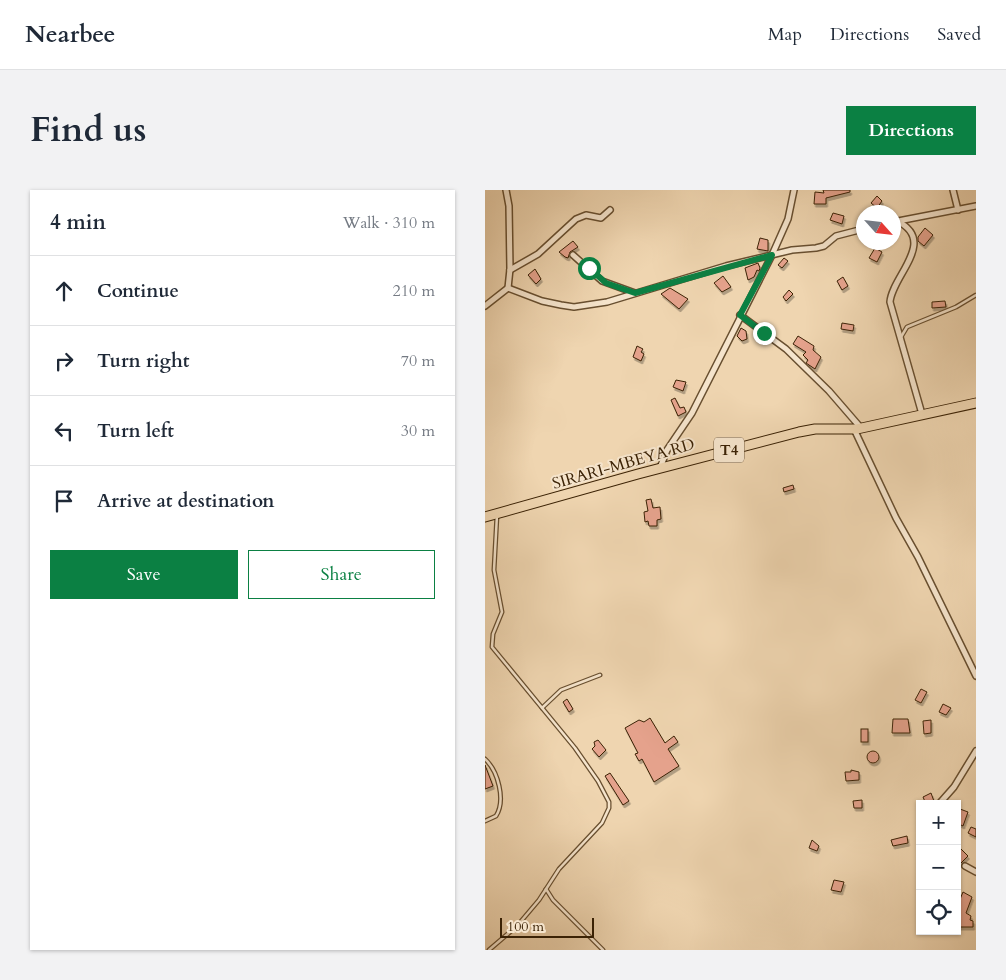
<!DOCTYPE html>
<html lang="en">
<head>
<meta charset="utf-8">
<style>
	:root { --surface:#fff; --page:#f2f2f3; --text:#1f2937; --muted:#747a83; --line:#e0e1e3; --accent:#0b8043 }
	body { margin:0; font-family:Cardo,serif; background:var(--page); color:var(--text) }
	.controls { position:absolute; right:15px; bottom:15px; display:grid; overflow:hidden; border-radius:0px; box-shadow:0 1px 4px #0004 }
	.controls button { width:45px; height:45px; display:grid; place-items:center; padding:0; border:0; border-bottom:1px solid var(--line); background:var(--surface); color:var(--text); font:25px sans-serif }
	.compass { position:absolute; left:371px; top:15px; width:45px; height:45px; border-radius:50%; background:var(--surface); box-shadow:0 1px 4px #0004; rotate:117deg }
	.scale { position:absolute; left:15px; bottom:12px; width:94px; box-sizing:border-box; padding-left:5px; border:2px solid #3b2205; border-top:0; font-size:14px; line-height:18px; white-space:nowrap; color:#3b2205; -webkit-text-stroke:4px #f5e4cc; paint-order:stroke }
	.stop { position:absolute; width:15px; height:15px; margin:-11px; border:4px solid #0b8043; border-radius:50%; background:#fff }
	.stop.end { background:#0b8043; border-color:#fff; box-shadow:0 1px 5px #0008 }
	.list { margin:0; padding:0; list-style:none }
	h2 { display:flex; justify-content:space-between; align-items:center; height:65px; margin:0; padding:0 20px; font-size:21px }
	h2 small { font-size:16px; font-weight:400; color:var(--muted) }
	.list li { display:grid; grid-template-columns:32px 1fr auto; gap:15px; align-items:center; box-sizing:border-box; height:70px; padding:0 20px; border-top:1px solid var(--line) }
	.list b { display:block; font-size:19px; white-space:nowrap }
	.list em { font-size:16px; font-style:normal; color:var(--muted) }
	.actions { display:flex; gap:10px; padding:15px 20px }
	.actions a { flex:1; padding:11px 0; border:1px solid var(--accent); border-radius:0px; text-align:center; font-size:18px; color:var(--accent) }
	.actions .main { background:var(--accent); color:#fff }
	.icon { flex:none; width:28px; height:28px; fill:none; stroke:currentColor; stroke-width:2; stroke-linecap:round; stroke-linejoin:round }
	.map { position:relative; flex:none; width:491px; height:760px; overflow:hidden; border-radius:0px }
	header { display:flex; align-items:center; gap:30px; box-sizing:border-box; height:70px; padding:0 25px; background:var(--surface); border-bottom:1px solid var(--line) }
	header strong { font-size:24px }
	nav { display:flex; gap:28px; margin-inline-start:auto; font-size:18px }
	.intro { display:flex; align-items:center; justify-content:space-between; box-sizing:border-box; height:120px; padding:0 30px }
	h1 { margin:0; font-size:35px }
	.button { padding:12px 22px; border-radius:0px; background:var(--accent); color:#fff; font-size:18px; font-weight:700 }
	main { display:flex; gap:30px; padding:0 30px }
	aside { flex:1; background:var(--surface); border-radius:0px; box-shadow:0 1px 4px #0004 }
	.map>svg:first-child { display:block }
</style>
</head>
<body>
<header>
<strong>Nearbee</strong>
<nav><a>Map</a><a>Directions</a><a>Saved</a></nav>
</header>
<div class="intro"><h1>Find us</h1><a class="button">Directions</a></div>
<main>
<aside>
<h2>4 min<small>Walk · 310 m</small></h2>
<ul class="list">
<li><svg class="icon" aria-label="ahead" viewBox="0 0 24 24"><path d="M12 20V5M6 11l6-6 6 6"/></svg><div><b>Continue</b></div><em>210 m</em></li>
<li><svg class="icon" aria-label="right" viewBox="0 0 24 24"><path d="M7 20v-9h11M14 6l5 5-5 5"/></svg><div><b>Turn right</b></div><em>70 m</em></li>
<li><svg class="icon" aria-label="left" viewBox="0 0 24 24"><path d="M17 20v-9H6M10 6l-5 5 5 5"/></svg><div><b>Turn left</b></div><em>30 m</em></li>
<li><svg class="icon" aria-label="arrive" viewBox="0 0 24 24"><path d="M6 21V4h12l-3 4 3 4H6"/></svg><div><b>Arrive at destination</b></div></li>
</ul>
<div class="actions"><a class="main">Save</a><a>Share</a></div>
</aside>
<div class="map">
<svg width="491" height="760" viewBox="0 0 491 760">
	<defs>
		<filter id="shadow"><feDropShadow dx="1.5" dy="3" stdDeviation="0" flood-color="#0004"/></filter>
	</defs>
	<rect width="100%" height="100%" fill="#efd5b0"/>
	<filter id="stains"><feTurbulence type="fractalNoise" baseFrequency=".004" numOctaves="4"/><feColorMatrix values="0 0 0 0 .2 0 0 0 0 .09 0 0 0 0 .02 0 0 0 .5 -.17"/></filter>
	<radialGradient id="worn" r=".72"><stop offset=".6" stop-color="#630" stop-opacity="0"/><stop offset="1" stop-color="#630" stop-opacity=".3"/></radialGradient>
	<g fill="#e5a28c" stroke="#3b2205" filter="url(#shadow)">
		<path d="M338,0H365V2L341,8V14H329L330,2L339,3Z"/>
		<path d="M392,6L397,11L392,18L386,13Z"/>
		<path d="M348,23L359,26L357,34L345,30Z"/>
		<path d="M440,38L448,45L439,56L433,51V47Z"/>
		<path d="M275,48L283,50V61L272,59Z"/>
		<path d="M88,51L93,57L85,62L83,68L80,67L74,62Z"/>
		<path d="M390,58L397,62L392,72L384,68Z"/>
		<path d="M299,68L303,71L297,78L293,75Z"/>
		<path d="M273,73L275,78L274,81L272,80L269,87L263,90L260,78Z"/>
		<path d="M50,79L56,89L51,94L43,85Z"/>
		<path d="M238,86L246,97L237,102L229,93Z"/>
		<path d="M358,87L363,96L357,100L352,91Z"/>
		<path d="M185,98L203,109L194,119L176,104Z"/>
		<path d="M304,100L308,104L301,111L298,107Z"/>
		<path d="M460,111L461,117L447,118V112Z"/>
		<path d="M357,133L369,135L368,141L356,139Z"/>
		<path d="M256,138L261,141L262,149L257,151L252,146Z"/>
		<path d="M313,146L329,156L328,160L336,167L330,179L321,173L323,170L318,165L321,162L308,154Z"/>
		<path d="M152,156L158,159L156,162L159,164L156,171L148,167Z"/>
		<path d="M191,190L201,192L198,201L188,197Z"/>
		<path d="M190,208L195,218L199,217L201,222L193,226L186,210Z"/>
		<path d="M308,295L309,299L299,302L298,298Z"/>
		<path d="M166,309L168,318L175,317L176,329L172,330V336H164L163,331L160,332L159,322L163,321L161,310Z"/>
		<path d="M436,499L442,502L436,513L430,510Z"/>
		<path d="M82,509L88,519L84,522L78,512Z"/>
		<path d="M458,514L466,518L461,525L454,522Z"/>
		<path d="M165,528L180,553L189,546L193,552L183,559L194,576L169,592L157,569L154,571L150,564L153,563L140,538L154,530L159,532Z"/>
		<path d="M408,529H423L425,543H407Z"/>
		<path d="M446,530V543L439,544L438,531Z"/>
		<rect x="376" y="539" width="7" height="13"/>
		<path d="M113,550L121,560L114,567L107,559L110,556L109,552Z"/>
		<circle cx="388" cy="567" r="6"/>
		<path d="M0,575L8,596L0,599Z"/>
		<path d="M366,580L374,582V590L361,591L360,582H366Z"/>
		<path d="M125,583L144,611L138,615L120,586Z"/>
		<path d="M446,603L450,614H441L438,607Z"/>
		<path d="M377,610V618H369L368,611Z"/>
		<path d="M475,619L483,622L478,636L472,633Z"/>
		<path d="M486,637L491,639V647L483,643Z"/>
		<path d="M422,646L423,653L408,656L406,650Z"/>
		<path d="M327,650L334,656L332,661L324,658Z"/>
		<path d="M472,655L483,666L472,677Z"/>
		<path d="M349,690L359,692L356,702L346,700Z"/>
		<path d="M478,702L487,707L481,723L486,726L485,730L488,731V737H472L473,714Z"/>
	</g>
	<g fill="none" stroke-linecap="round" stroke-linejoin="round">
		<defs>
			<g id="service">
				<path d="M416,147L422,137L471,117L491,105"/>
				<path d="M57,518L76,500L115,485"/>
				<path d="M0,569C13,581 21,610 11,626L0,631"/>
				<path d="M61,699L68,710L118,760"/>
				<path d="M4,760L32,736L54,710L74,679L117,633L124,618V612L113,591L90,558L7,457L8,444L17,422L9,380L12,325"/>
			</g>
			<g id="minor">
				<path d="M21,0L24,16L25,79L23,98"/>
				<path d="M468,0L473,20"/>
				<path d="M412,31C453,51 407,86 405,112L437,224"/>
				<path d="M408,32L491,16"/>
				<path d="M88,65L117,91L150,103"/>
				<path d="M25,80L53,64L91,29L101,25L116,28L125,20"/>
				<path d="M0,116L23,98L57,111L76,115L89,117L122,112L241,76L307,60L331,58L339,56L351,46L378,39"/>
				<path d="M255,125L301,159L344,201L376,238"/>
				<path d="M369,239L411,328L433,367L491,486"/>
				<path d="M175,278L182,260L207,223L287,65L303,29L309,0"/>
				<path d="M454,614L469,597L491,561"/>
				<path d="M480,676L491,682"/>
			</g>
			<path id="trunk" d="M0,327L153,284L314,242L330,239H372L491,213"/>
		</defs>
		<use href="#service" stroke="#684f30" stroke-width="5"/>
		<use href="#minor" stroke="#684f30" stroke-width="8"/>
		<use href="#trunk" stroke="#3b2205" stroke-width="11"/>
		<use href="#service" stroke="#f5e4cc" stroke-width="2.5"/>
		<use href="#minor" stroke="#f5e4cc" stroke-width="5"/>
		<use href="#trunk" stroke="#efd5b0" stroke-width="9"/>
	</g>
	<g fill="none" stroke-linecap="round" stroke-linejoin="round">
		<path stroke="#0b8043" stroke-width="6" d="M104,78L121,93L150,103L287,65L255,125L279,143"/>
	</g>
	<g text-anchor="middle" stroke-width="4" stroke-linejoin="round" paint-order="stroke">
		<rect fill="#f5e4cc" stroke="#735c41" stroke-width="1" x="229" y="247.5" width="30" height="25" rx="4"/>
		<g font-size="15" font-weight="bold" fill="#3b2205">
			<text x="244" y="265">T4</text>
		</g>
		<g font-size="16" fill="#3b2205" stroke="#f5e4cc">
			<text transform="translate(138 273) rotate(-16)" y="6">SIRARI-MBEYA RD</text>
		</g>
	</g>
	<rect width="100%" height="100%" filter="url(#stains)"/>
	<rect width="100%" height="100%" fill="url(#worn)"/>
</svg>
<div class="controls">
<button>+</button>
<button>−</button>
<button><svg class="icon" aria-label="locate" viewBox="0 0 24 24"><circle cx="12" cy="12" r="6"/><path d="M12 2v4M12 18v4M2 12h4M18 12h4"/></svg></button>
</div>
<svg class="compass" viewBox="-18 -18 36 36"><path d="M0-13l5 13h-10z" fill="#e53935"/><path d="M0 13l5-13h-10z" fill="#747a83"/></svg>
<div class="scale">100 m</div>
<div class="stop" style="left:104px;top:78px"></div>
<div class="stop end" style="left:279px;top:143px"></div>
</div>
</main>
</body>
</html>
